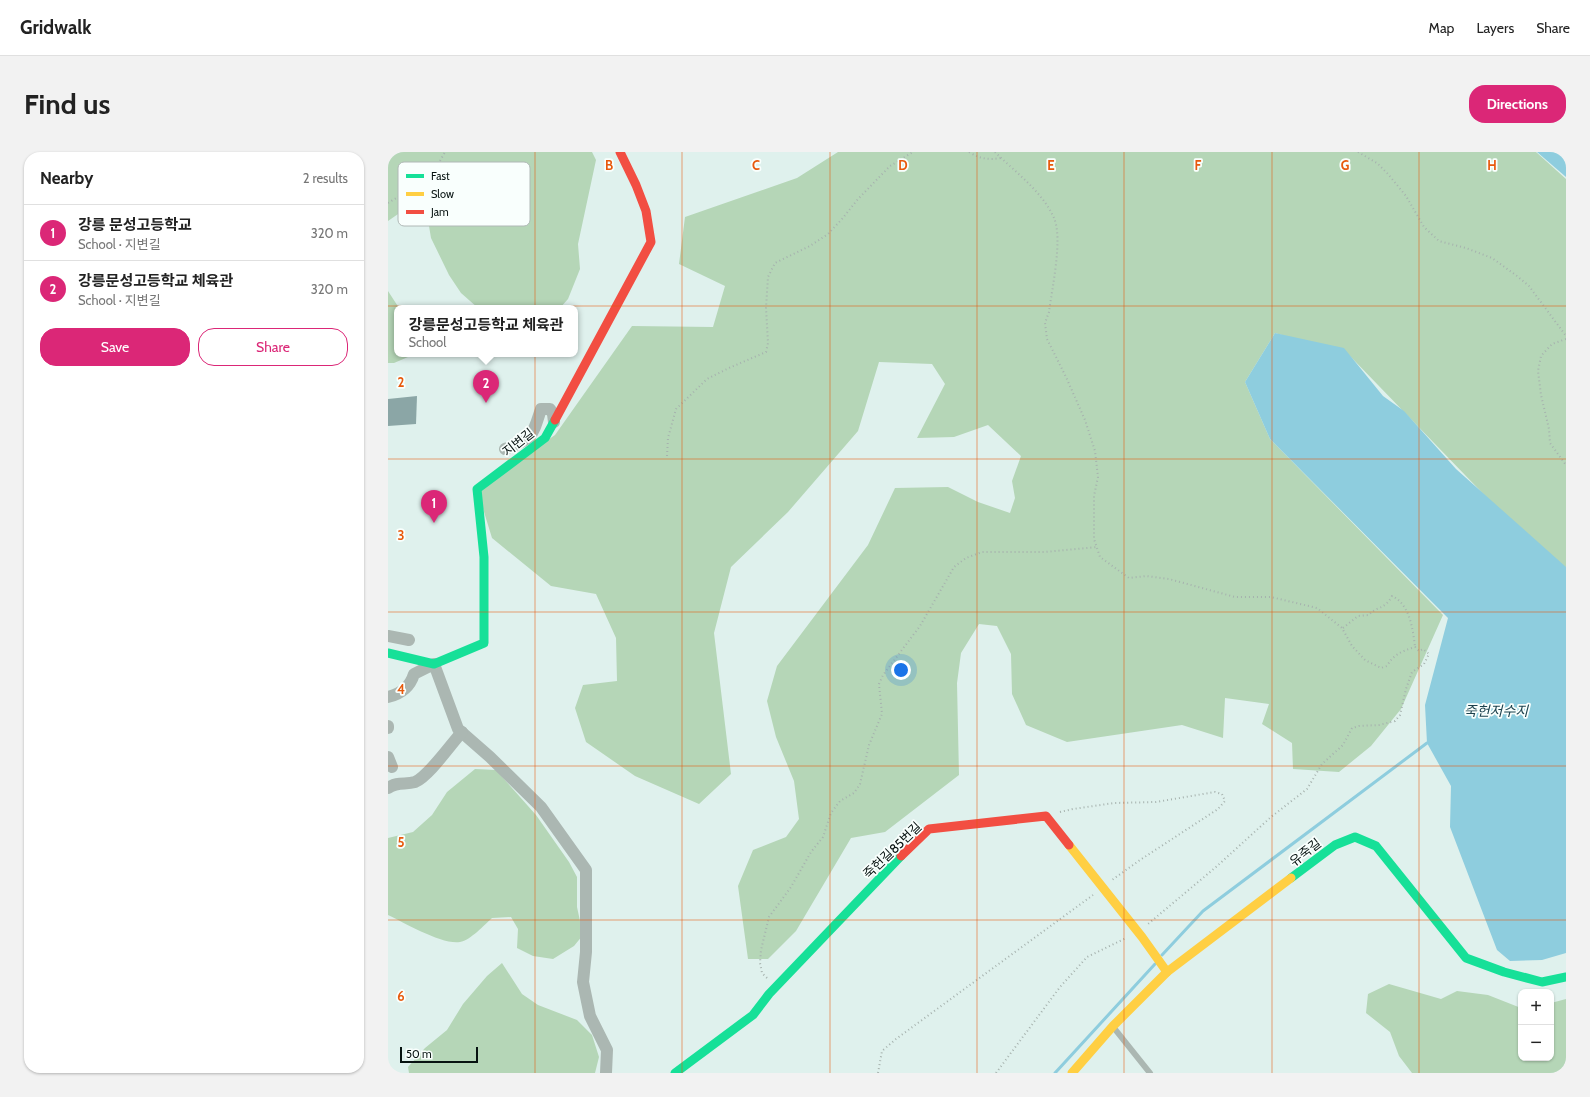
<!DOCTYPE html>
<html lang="en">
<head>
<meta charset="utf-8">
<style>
	:root { --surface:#fff; --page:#f2f2f2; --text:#222; --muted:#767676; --line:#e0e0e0; --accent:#db2777 }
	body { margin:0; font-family:Cabin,"Noto Sans KR",sans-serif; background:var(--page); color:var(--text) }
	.controls { position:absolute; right:12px; bottom:12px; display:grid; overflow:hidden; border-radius:8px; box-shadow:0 1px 3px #0004 }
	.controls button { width:36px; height:36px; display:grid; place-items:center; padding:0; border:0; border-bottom:1px solid var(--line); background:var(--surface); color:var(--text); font:20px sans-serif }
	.scale { position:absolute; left:12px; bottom:10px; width:78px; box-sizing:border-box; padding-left:4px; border:2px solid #071311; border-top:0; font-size:11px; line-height:14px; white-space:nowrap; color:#071311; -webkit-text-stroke:3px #f9fffd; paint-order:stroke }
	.you { position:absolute; left:513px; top:518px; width:14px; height:14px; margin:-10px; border:3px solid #fff; border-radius:50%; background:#1a73e8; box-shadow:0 0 0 6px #1a73e833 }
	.badge { display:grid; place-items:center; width:26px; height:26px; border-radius:50%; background:var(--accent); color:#fff; font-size:13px; font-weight:700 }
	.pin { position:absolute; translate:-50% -33px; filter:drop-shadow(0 1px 2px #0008) }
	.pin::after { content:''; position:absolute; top:21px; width:14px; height:12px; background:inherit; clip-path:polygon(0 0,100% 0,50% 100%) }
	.popup { position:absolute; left:6px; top:153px; width:184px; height:52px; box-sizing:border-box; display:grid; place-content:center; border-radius:8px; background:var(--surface); filter:drop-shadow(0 1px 3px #0005); font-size:13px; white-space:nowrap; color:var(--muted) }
	.popup b { font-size:15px; color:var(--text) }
	.popup::after { content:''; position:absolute; left:50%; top:100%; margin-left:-8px; border:8px solid transparent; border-top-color:var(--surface) }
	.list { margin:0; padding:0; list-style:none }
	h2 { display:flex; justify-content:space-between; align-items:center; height:52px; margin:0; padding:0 16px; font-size:17px }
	h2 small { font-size:13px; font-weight:400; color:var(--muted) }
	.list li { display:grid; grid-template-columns:26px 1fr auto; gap:12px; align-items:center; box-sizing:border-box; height:56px; padding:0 16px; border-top:1px solid var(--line) }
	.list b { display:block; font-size:15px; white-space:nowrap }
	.list p { margin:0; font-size:13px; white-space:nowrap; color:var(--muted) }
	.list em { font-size:13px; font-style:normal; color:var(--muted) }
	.actions { display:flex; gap:8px; padding:12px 16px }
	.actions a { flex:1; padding:9px 0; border:1px solid var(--accent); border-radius:16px; text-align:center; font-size:14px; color:var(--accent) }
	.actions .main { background:var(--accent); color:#fff }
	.map { position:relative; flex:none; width:1178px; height:921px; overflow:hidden; border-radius:16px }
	header { display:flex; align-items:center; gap:24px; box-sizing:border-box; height:56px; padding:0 20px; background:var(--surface); border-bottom:1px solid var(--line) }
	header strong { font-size:19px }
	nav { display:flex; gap:22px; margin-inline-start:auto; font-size:14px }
	.intro { display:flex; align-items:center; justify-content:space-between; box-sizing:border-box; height:96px; padding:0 24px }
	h1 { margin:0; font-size:28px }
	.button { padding:10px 18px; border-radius:16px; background:var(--accent); color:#fff; font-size:14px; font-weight:700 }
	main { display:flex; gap:24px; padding:0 24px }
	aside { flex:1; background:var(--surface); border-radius:16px; box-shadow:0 1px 3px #0004 }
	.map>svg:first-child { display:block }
</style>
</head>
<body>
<header>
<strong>Gridwalk</strong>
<nav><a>Map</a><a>Layers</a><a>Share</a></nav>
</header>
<div class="intro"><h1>Find us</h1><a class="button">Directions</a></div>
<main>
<aside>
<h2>Nearby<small>2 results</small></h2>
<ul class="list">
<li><span class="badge">1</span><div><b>강릉 문성고등학교</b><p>School · 지변길</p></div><em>320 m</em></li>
<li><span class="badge">2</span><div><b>강릉문성고등학교 체육관</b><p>School · 지변길</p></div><em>320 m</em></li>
</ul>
<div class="actions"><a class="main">Save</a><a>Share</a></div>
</aside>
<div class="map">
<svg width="1178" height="921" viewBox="0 0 1178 921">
	<rect width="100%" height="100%" fill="#dff1ed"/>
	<g fill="#b5d6b7">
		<path d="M0,0H204L208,8L190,92L192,117L180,147L172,156H90L73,141L61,123L43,86L39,62L26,51L0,69Z"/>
		<path d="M450,0H1148L1178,27V415L1165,414L960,202L887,181L857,230L882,287L1055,463L1013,557L983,594L951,620L905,617L904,591L874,572L881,552L837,546L835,586L794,573L679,590L638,573L624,542L623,502L609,474L591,472L573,501L569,531L571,623L497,680L463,686L408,779L380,807H360L350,734L365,698L398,685L411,667L406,629L388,585L379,549L389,514L480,393L507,336L560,335L590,350L622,361L627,346L624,329L633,304L600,273L566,285L529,286L557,232L544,212L491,210L470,279L400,360L343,415L326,481L343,622L311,652L247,624L198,590L187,556L195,533L229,529L228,486L208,442L163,434L104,386L89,337L167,283L244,174L325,175L337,134L291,112L297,65L409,26Z"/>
		<path d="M0,139L11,156H9V202H27L6,211H0Z"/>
		<path d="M87,617L108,618L148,663L181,710L189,725V755L195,783L186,794L165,807L145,804L129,796L130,777L123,765L104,766C96,773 83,788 72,790C54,793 17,771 0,763V686L25,680L44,663L59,640Z"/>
		<path d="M114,811L134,842L150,853L189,868L204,883L211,905L207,921H21L20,915L37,896L59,878L75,852L99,824Z"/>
		<path d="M1001,832L1053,847L1069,839L1100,843L1133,856V906H1163V851L1178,847V921H1024L1011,904L1002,880L978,861L980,842Z"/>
	</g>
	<g fill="#8ecdde">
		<path d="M1149,0H1178V25Z"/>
		<path d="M887,181L956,196L995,244L1016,259L1068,317L1178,415V801L1154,808L1122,809L1109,798L1062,675L1063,634L1039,591L1037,553L1060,466L882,287L857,230Z"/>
	</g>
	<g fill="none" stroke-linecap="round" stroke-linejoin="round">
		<g stroke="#8ecdde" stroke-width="3">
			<path d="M774,803L815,759L1039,591"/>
			<path d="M667,921L767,812"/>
		</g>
	</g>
	<path fill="#8ba6a6" d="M29,244L28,272L0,274V247Z"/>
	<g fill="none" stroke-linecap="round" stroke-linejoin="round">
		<g stroke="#a6b2ae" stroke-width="2" stroke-dasharray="1 3" stroke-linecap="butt">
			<path d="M581,0C592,7 601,8 613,6"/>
			<path d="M607,0C627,20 654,39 666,66C675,87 664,136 661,160L657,171L659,187L678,225L697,268L707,299L710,325L706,344V387L712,405L741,426L758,424L781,427L847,445H883L929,456L954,476L964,494L977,508L993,516L999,514C1005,503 1014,499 1027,495L1031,499L1035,497L1041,502L1036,512L1024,520L1018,537L1012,563L1007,569L991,573L971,574L964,576L955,593L934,612L919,637L883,665L828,715L760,772"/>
			<path d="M970,0L989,11L1000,22L1018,44L1036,75L1051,89L1078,96L1104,106L1129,124L1141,134L1178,184"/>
			<path d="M0,51L30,33L47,18L57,0"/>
			<path d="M1178,187L1164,192L1153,204L1150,219L1153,243L1161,277L1162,291L1178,313"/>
			<path d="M279,304L280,286L288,257L319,227L341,216L378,200L380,191L378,156L380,125L387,111L422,94L440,82L454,67L470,47L502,14L525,0"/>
			<path d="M955,476L970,464L981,463C988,454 997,458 1004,444C1022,452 1025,478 1027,495"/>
			<path d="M672,660L685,657L726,651L768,650L827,640L834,642L837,649L830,657L752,708L724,728"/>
			<path d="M379,826L374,821L372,811L373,798L381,765L403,735L423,700L435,685L443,661L452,649L466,641L472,632L481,593L494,562L491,532L495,523L532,474L566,415L578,406L594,400H657L709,395"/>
			<path d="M490,921L494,899L508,887L705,743"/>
			<path d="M608,921L672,835L699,805L738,786"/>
		</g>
		<path stroke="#abb7b2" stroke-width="6" d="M726,876L762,921"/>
		<g stroke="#abb7b2" stroke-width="12">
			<path d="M117,297C145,287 144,285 153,257H162L165,262L166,270"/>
			<path d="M0,484L21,488"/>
			<path d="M0,545C13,542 22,535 26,522L46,512L70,577L102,605L153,655L198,718V800L195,830L202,864L219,898L218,921"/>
			<path d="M0,574V576"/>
			<path d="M0,605L4,615"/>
			<path d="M0,636C10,629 17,633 27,630C41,624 63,592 74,580"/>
		</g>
		<g stroke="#16e098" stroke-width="9">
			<path d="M0,501L46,512L96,491V405L89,337L157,286L167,268"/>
			<path d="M903,726L947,693L967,685L988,694L1078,806L1116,820L1154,830L1178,825"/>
			<path d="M287,921L365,863L381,842L513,704"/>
		</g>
		<g stroke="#ffcf43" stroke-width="9">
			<path d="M681,693L754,785L779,820"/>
			<path d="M684,921L725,874L779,820L903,726"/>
		</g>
		<g stroke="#f24e42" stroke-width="9">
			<path d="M167,268L263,90L258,59L248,33L232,0"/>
			<path d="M513,704L541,677L658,664L681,693"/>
		</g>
	</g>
	<path fill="none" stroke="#e8590c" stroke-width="1" stroke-opacity="0.55" d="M147,0V921M294,0V921M442,0V921M589,0V921M736,0V921M884,0V921M1031,0V921M0,154H1178M0,307H1178M0,460H1178M0,614H1178M0,768H1178"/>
	<g text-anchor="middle" stroke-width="3.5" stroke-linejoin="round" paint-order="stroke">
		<g font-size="13" fill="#071311" stroke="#f9fffd">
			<text transform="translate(130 290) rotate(-38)" y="5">지변길</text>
			<text transform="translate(504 698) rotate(-44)" y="5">죽헌길85번길</text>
			<text transform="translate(917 700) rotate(-38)" y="5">유죽길</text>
		</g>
		<g font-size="14" font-style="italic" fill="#1b414d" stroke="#f9fffd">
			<text x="1108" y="564">죽헌저수지</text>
		</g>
	</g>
	<rect x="10" y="10" width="132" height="64" rx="6" fill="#f9fffd" stroke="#b0b8b6" stroke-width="1"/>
	<rect x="18" y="22" width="18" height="4" fill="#16e098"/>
	<rect x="18" y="40" width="18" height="4" fill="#ffcf43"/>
	<rect x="18" y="58" width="18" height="4" fill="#f24e42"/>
	<g font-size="11" fill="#071311">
		<text x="43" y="28">Fast</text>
		<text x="43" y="46">Slow</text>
		<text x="43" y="64">Jam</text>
	</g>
	<g font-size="13" text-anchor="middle" font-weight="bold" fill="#e8590c" stroke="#f9fffd" stroke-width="3.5" stroke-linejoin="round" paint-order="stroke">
		<text x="221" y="18">B</text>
		<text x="368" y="18">C</text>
		<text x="515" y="18">D</text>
		<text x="663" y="18">E</text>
		<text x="810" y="18">F</text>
		<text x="957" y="18">G</text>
		<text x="1104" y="18">H</text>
		<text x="13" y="235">2</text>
		<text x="13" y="388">3</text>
		<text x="13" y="542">4</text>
		<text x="13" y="695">5</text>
		<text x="13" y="849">6</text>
	</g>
</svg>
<div class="controls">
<button>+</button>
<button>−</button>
</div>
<div class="scale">50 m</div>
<div class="you"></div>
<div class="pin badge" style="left:46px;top:371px">1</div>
<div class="pin badge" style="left:98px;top:251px">2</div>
<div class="popup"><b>강릉문성고등학교 체육관</b>School</div>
</div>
</main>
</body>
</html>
